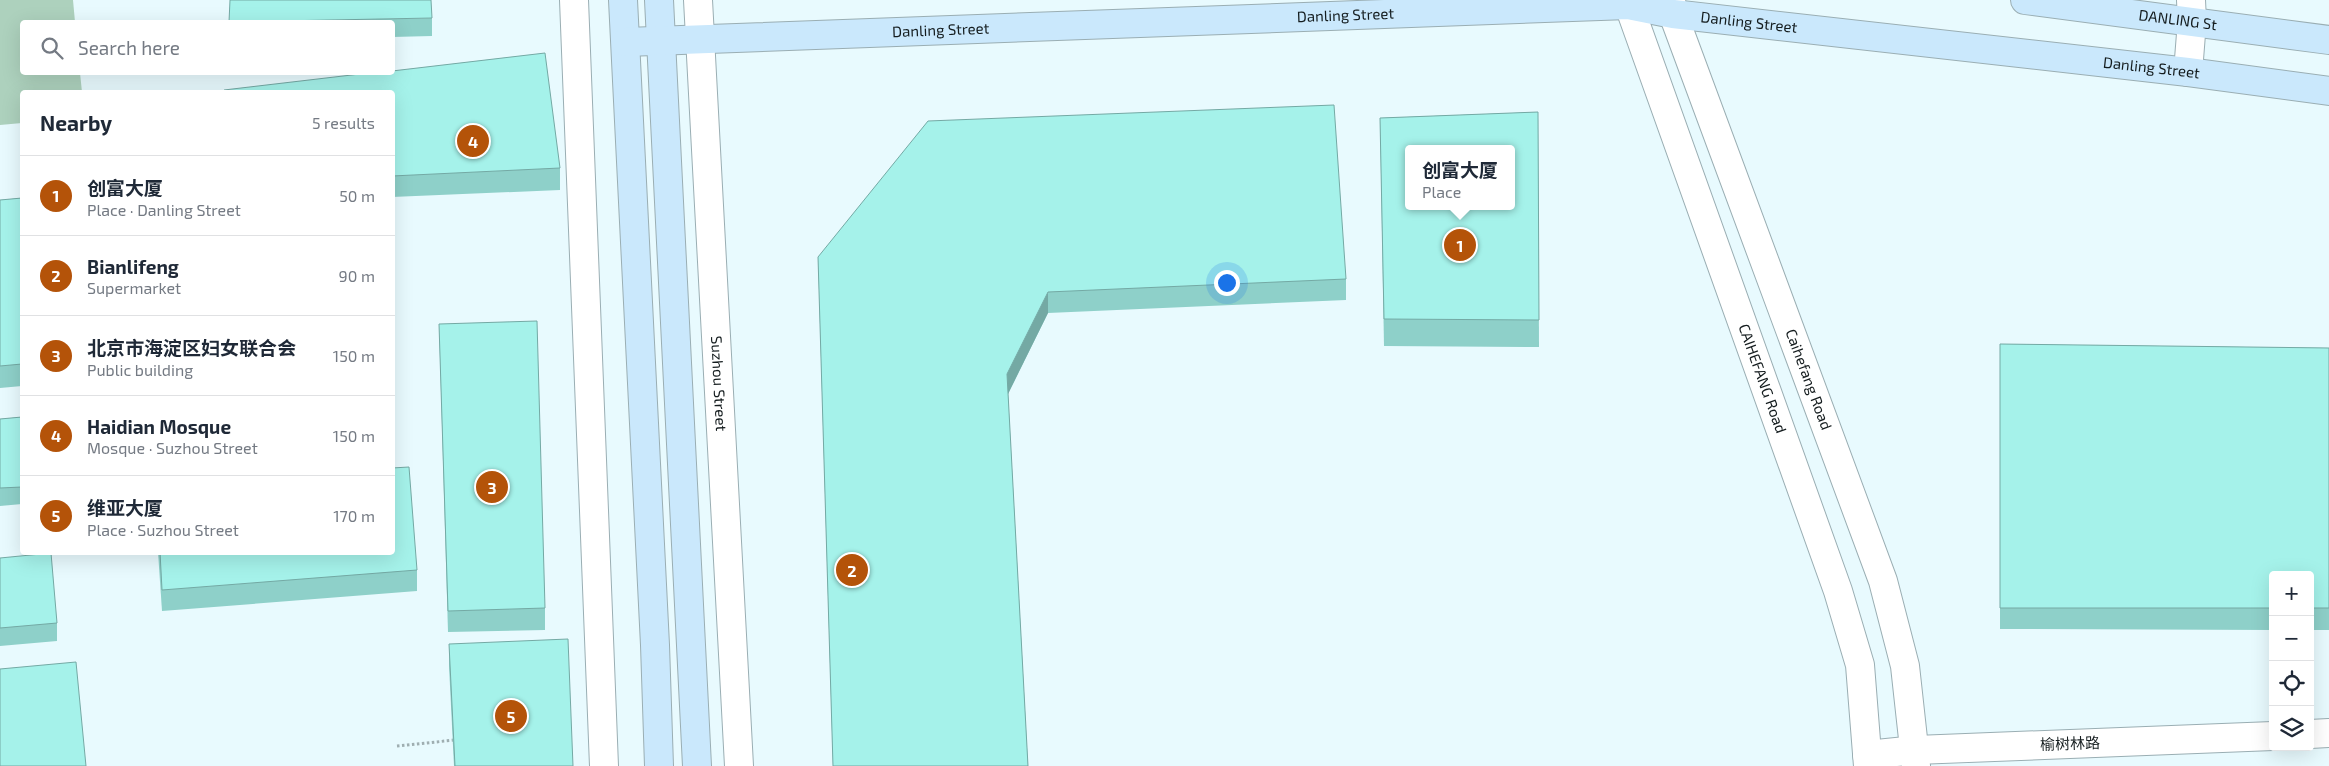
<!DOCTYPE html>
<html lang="en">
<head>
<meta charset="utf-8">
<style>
	:root { --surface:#fff; --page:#f6f6f7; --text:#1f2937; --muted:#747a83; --line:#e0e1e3; --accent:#b45309 }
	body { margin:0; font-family:"Exo 2","Noto Sans SC",sans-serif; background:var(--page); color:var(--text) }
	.controls { position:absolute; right:15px; bottom:15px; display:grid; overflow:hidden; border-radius:5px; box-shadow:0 5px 20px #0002 }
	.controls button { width:45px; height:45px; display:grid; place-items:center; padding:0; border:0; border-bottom:1px solid var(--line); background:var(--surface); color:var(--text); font:25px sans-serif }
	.you { position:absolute; left:1226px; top:282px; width:18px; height:18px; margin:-12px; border:4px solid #fff; border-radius:50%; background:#1a73e8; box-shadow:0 0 0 8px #1a73e833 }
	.badge { display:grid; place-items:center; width:32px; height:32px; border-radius:50%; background:var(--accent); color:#fff; font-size:16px; font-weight:700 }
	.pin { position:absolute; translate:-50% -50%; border:2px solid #fff; box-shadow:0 1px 5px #0006 }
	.popup { position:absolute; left:1405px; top:145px; width:110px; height:65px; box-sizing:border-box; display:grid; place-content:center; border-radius:5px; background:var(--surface); filter:drop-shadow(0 1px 4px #0005); font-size:16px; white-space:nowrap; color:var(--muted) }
	.popup b { font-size:19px; color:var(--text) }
	.popup::after { content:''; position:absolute; left:50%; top:100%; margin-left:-10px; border:10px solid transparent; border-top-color:var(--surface) }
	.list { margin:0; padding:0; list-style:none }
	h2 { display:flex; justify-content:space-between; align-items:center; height:65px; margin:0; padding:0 20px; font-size:21px }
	h2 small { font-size:16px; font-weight:400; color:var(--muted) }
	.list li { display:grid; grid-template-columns:32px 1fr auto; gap:15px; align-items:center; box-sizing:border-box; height:80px; padding:0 20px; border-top:1px solid var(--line) }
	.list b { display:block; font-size:19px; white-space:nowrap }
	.list p { margin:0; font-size:16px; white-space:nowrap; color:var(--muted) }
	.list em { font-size:16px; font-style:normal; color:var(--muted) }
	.icon { flex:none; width:28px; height:28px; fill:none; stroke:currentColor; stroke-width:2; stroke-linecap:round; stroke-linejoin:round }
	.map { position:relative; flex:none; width:2329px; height:766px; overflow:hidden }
	.search { position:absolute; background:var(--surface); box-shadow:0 5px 20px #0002; left:20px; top:20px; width:375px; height:55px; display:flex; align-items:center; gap:12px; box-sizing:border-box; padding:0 18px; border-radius:5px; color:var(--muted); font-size:19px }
	.panel { position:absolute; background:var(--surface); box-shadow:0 5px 20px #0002; left:20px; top:90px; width:375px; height:465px; border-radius:5px }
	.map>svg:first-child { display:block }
</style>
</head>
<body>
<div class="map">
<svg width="2329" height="766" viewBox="0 0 2329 766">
	<rect width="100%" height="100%" fill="#e8fafe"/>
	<path fill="#add1bd" d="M0,0H73L75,22H22V72L80,73L82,92H22V123L0,125Z"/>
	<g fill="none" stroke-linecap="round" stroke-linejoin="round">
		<defs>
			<g id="minor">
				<path d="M2188,72L2192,21L2191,0"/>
				<path d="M2310,734L2329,733"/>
				<path d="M1867,755L1916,750L2273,736"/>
			</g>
			<g id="tertiary">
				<path d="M574,0L604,766"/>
				<path id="s1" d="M698,0L739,766"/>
				<path id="s2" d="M1627,0L1838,591L1860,665L1868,766"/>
				<path id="s3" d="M1671,0L1673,14L1883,581L1905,666L1916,766"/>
			</g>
			<g id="secondary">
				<path d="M623,0L655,645L659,766"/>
				<path d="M659,0L697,766"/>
				<path id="s4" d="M2025,0L2329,40"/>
				<path id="s5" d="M626,42L1628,5L1673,14L2188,72L2329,91"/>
			</g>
		</defs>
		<use href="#minor" stroke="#9aaeb3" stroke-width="30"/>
		<use href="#tertiary" stroke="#9aaeb3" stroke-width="30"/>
		<use href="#secondary" stroke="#9aaeb3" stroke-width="30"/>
		<path stroke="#9faeb1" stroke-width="3" stroke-dasharray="2.5 2.5" stroke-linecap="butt" d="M397,746L455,740"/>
		<use href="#minor" stroke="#fff" stroke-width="28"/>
		<use href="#tertiary" stroke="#fff" stroke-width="28"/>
		<use href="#secondary" stroke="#cae8fc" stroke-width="28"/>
	</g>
	<g fill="#8ed0c9">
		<path d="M432,18V36L392,37V22H229Z"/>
		<path d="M392,92L560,168V190L392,197Z"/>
		<path d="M1538,112L1539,347L1384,346L1380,118Z"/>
		<path d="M22,198V386L0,388V200Z"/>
		<path d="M818,257L1346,279V300L1048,313L1008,394L1028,766H833Z"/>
		<path d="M439,324L545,608V630L448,632Z"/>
		<path d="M2000,344L2329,348V630H2310V575H2273V630L2000,629Z"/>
		<path d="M22,417V504L0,506V419Z"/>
		<path d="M158,552H392L417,570V591L162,611Z"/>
		<path d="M0,558L57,623V641L0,646Z"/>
		<path d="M449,644L573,766H454L449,666Z"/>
	</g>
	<path fill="#74a9a4" d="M1048,292V313L1007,396V374Z"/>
	<g fill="#a5f2ea" stroke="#74a9a4" fill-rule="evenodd">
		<path d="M230,0H431L432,18L229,22Z"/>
		<path d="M545,53L560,168L392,176V92H224V90L377,72H392V71Z"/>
		<path d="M1334,105L1346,279L1048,292L1007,374L1028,766H833L818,257L928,121Z"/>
		<path d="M1538,112L1539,320L1384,319L1380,118ZM1409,149H1511V206H1409Z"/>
		<path d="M22,198V364L0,366V200Z"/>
		<path d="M537,321L545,608L448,611L439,324Z"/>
		<path d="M2000,344L2329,348V608H2310V575H2273V608H2000Z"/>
		<path d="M22,417V487L0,488V419Z"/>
		<path d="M409,467L417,570L162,590L160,552H392V468Z"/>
		<path d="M51,553L57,623L0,628V558Z"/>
		<path d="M568,639L573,766H455L449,644Z"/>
		<path d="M76,662L86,766H0V669Z"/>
	</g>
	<g text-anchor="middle" stroke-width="4.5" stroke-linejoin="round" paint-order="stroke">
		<g font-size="15" fill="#141c1e" stroke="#fff">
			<text dy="5" stroke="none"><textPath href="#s5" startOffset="720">Danling Street</textPath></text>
			<text dy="5" stroke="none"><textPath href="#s4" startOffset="154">DANLING St</textPath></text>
			<text dy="5" stroke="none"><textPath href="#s5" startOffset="1125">Danling Street</textPath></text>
			<text dy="5" stroke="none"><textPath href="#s5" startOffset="315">Danling Street</textPath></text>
			<text dy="5" stroke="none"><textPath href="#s5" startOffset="1530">Danling Street</textPath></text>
			<text dy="5" stroke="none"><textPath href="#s2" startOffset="402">CAIHEFANG Road</textPath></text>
			<text dy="5" stroke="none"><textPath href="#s3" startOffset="404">Caihefang Road</textPath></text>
			<text dy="5" stroke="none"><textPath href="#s1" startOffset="384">Suzhou Street</textPath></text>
			<text transform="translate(2070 744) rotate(-2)" y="5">榆树林路</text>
		</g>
	</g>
</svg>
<div class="controls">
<button>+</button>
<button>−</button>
<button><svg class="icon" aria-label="locate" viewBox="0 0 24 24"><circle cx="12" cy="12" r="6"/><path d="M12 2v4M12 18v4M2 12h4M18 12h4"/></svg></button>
<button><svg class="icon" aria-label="layers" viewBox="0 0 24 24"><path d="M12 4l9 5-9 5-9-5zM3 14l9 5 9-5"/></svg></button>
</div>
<div class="you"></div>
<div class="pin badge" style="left:1460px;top:245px">1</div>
<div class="popup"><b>创富大厦</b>Place</div>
<div class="pin badge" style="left:852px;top:570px">2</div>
<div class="pin badge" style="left:492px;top:487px">3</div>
<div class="pin badge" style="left:473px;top:141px">4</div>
<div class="pin badge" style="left:511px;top:716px">5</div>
<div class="search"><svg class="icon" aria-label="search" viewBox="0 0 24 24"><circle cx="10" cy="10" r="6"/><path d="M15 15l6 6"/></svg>Search here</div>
<section class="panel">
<h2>Nearby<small>5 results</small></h2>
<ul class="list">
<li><span class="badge">1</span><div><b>创富大厦</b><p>Place · Danling Street</p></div><em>50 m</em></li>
<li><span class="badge">2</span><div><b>Bianlifeng</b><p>Supermarket</p></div><em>90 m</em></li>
<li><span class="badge">3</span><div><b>北京市海淀区妇女联合会</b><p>Public building</p></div><em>150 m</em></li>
<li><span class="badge">4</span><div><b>Haidian Mosque</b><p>Mosque · Suzhou Street</p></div><em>150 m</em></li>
<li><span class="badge">5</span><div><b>维亚大厦</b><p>Place · Suzhou Street</p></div><em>170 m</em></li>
</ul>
</section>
</div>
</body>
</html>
